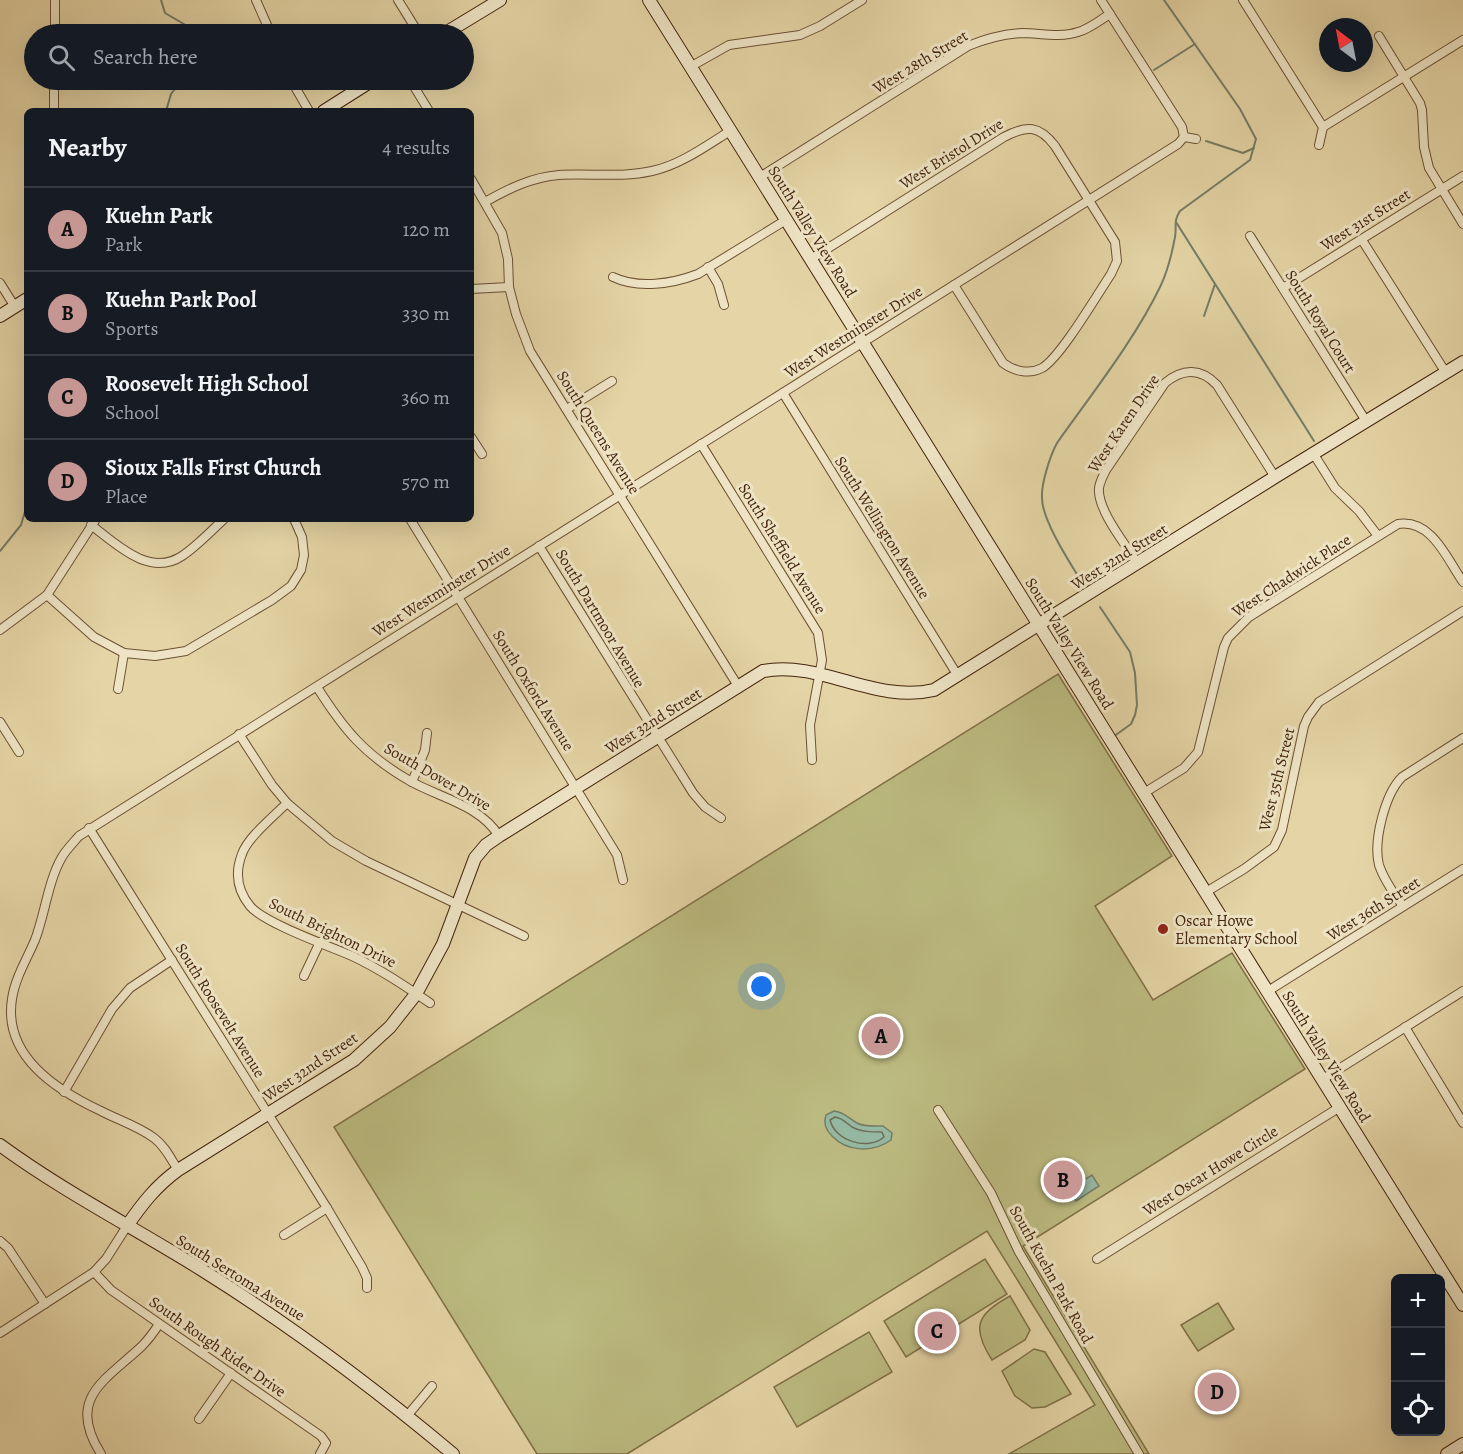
<!DOCTYPE html>
<html lang="en">
<head>
<meta charset="utf-8">
<style>
	:root { --surface:#171b24; --page:#20242c; --text:#f1f3f6; --muted:#9ea1a6; --line:#363941; --accent:#c59692 }
	body { margin:0; font-family:Alegreya,serif; background:var(--page); color:var(--text) }
	.controls { position:absolute; right:18px; bottom:18px; display:grid; overflow:hidden; border-radius:9px; box-shadow:0 6px 24px #0002 }
	.controls button { width:54px; height:54px; display:grid; place-items:center; padding:0; border:0; border-bottom:2px solid var(--line); background:var(--surface); color:var(--text); font:30px sans-serif }
	.compass { position:absolute; left:1319px; top:18px; width:54px; height:54px; border-radius:50%; background:var(--surface); box-shadow:0 6px 24px #0002; rotate:328deg }
	.you { position:absolute; left:762px; top:987px; width:21px; height:21px; margin:-15px; border:4px solid #fff; border-radius:50%; background:#1a73e8; box-shadow:0 0 0 9px #1a73e833 }
	.badge { display:grid; place-items:center; width:39px; height:39px; border-radius:50%; background:var(--accent); color:#111; font-size:20px; font-weight:700 }
	.pin { position:absolute; translate:-50% -50%; border:3px solid #fff; box-shadow:0 2px 6px #0006 }
	.list { margin:0; padding:0; list-style:none }
	h2 { display:flex; justify-content:space-between; align-items:center; height:78px; margin:0; padding:0 24px; font-size:26px }
	h2 small { font-size:20px; font-weight:400; color:var(--muted) }
	.list li { display:grid; grid-template-columns:39px 1fr auto; gap:18px; align-items:center; box-sizing:border-box; height:84px; padding:0 24px; border-top:2px solid var(--line) }
	.list b { display:block; font-size:22px; white-space:nowrap }
	.list p { margin:0; font-size:20px; white-space:nowrap; color:var(--muted) }
	.list em { font-size:20px; font-style:normal; color:var(--muted) }
	.icon { flex:none; width:33px; height:33px; fill:none; stroke:currentColor; stroke-width:2; stroke-linecap:round; stroke-linejoin:round }
	.map { position:relative; flex:none; width:1463px; height:1454px; overflow:hidden }
	.search { position:absolute; background:var(--surface); box-shadow:0 6px 24px #0002; left:24px; top:24px; width:450px; height:66px; display:flex; align-items:center; gap:15px; box-sizing:border-box; padding:0 21px; border-radius:33px; color:var(--muted); font-size:22px }
	.panel { position:absolute; background:var(--surface); box-shadow:0 6px 24px #0002; left:24px; top:108px; width:450px; height:414px; border-radius:9px }
	.map>svg:first-child { display:block }
</style>
</head>
<body>
<div class="map">
<svg width="1463" height="1454" viewBox="0 0 1463 1454">
	<rect width="100%" height="100%" fill="#e5d5a6"/>
	<filter id="stains"><feTurbulence type="fractalNoise" baseFrequency=".00333" numOctaves="4"/><feColorMatrix values="0 0 0 0 .2 0 0 0 0 .09 0 0 0 0 .02 0 0 0 .5 -.17"/></filter>
	<radialGradient id="worn" r=".72"><stop offset=".6" stop-color="#630" stop-opacity="0"/><stop offset="1" stop-color="#630" stop-opacity=".3"/></radialGradient>
	<g fill="#bcbb81" stroke="#807047" stroke-width="1.5">
		<path d="M1058,674L1172,856L1095,906L1153,1000L1232,953L1305,1069L1023,1246L1149,1454H1009L1095,1405L987,1231L627,1454H537L334,1127Z"/>
		<path d="M985,1259L1007,1294L906,1357L884,1321Z"/>
		<path d="M1010,1296L1030,1330L1025,1340L992,1360C970,1326 978,1314 1010,1296Z"/>
		<path d="M1218,1303L1234,1329L1198,1351L1181,1325Z"/>
		<path d="M869,1332L892,1372L797,1427L774,1387Z"/>
		<path d="M1034,1349L1045,1352L1071,1394L1045,1407L1032,1408L1015,1396L1002,1371Z"/>
	</g>
	<g fill="#96b9a3" stroke="#757d67" stroke-width="1.5">
		<path d="M834,1111C844,1112 848,1118 857,1123C864,1127 875,1126 883,1126L892,1133L891,1140C873,1153 847,1152 832,1136C826,1130 823,1123 826,1115Z"/>
		<path d="M1069,1162L1081,1182L1092,1175L1099,1186L1076,1201L1064,1182L1053,1189L1045,1178Z"/>
	</g>
	<g fill="none" stroke-linecap="round" stroke-linejoin="round">
		<path stroke="#6d6e58" stroke-width="1.5" d="M835,1117C843,1118 846,1123 852,1127C861,1132 872,1132 882,1132L884,1137C868,1151 835,1141 830,1120Z"/>
		<g stroke="#757d67" stroke-width="2">
			<path d="M161,0L165,13L189,27L195,34"/>
			<path d="M1154,70L1195,44"/>
			<path d="M166,111L171,94L182,80"/>
			<path d="M1206,141L1243,153L1254,148"/>
			<path d="M1176,222L1314,441"/>
			<path d="M1204,316L1215,284"/>
			<path d="M0,551L21,525L27,505"/>
			<path d="M1078,576C1067,558 1042,519 1042,498C1041,484 1050,456 1057,443C1091,395 1136,338 1161,285C1168,270 1172,253 1175,237C1177,225 1173,222 1180,211L1250,160L1256,139L1240,109L1164,0"/>
			<path d="M1100,607L1130,652L1135,673L1137,705L1135,715L1131,724L1113,737"/>
		</g>
		<defs>
			<g id="street">
				<path d="M256,0L271,34"/>
				<path d="M398,0L419,34"/>
				<path d="M1101,0L1182,127L1184,137"/>
				<path d="M1243,0L1323,127"/>
				<path d="M55,34V0"/>
				<path d="M1379,36L1420,103L1422,110L1424,147L1429,168L1463,224"/>
				<path d="M690,67L729,45L800,35L820,26L862,0"/>
				<path d="M291,80L309,111"/>
				<path d="M410,80L429,111"/>
				<path d="M54,111V80"/>
				<path d="M1184,137L1196,139"/>
				<path d="M1319,145L1323,127L1463,40"/>
				<path d="M760,177L968,46C985,39 1004,34 1022,33C1040,33 1060,38 1078,32C1089,29 1100,20 1110,14"/>
				<path d="M471,179L502,233L508,259L509,287L516,314L530,351L738,686"/>
				<path d="M485,202C508,189 532,177 559,175C590,173 621,178 652,171C680,165 706,146 730,131"/>
				<path d="M1250,236L1366,421"/>
				<path d="M1362,240L1446,373"/>
				<path d="M811,259L1004,137C1027,125 1039,125 1055,146L1115,242L1117,261L1111,274C1097,295 1060,358 1042,368C1029,375 1014,371 1003,363L954,285"/>
				<path d="M708,267L718,284L724,305"/>
				<path d="M613,277C638,289 672,284 698,274L786,220"/>
				<path d="M0,283L15,307"/>
				<path d="M1283,288L1463,176"/>
				<path d="M471,289L509,287"/>
				<path d="M783,393L958,676"/>
				<path d="M567,409L612,381"/>
				<path d="M471,437L482,454"/>
				<path d="M701,444L818,633L822,660L810,725L812,760"/>
				<path d="M1313,453L1335,488L1359,511L1378,536"/>
				<path d="M410,519L617,855L623,880"/>
				<path d="M91,525C115,543 149,578 182,556C197,546 211,531 224,519"/>
				<path d="M539,546L693,793L705,807L721,818"/>
				<path d="M1138,564C1126,545 1097,510 1099,488C1100,481 1103,476 1106,470L1165,383C1183,368 1201,368 1217,385L1275,477"/>
				<path d="M47,595L94,637L124,653L155,656L186,651L272,600L291,586L301,570L304,555L302,537L294,519"/>
				<path d="M0,630L47,595L96,519"/>
				<path d="M317,687C344,730 365,755 410,781C440,798 480,805 499,836"/>
				<path d="M118,689L124,653"/>
				<path d="M0,722L19,752"/>
				<path d="M239,734L272,785L287,803L332,841L366,861L524,936"/>
				<path d="M412,782L425,750L427,733"/>
				<path d="M1144,793L1184,768L1198,752L1224,647L1228,638L1249,617L1398,524C1432,519 1447,559 1463,582"/>
				<path d="M287,803C274,816 248,837 242,854C235,872 237,890 250,906C264,923 329,946 352,956C380,969 405,986 430,1003"/>
				<path d="M89,828L327,1208L362,1267L367,1278V1288"/>
				<path d="M1206,892L1244,869L1274,847L1282,830L1304,726L1308,717L1319,702L1463,611"/>
				<path d="M1403,906C1394,894 1384,880 1379,865C1373,841 1385,794 1402,777L1463,738"/>
				<path d="M304,976L320,942"/>
				<path d="M1268,991L1463,869"/>
				<path d="M1405,1027L1463,1123"/>
				<path d="M1323,1079L1463,991"/>
				<path d="M64,1092L112,1009L130,988L172,960"/>
				<path d="M938,1110L991,1193L1019,1252L1139,1454"/>
				<path d="M178,1170C171,1159 165,1146 154,1138C138,1126 118,1120 101,1111C56,1090 3,1056 12,999C15,978 27,959 35,940C45,914 48,881 62,857C66,850 73,843 79,836L1178,144L1184,137"/>
				<path d="M284,1235L327,1208"/>
				<path d="M0,1241L8,1248L45,1304"/>
				<path d="M1097,1259L1340,1107"/>
				<path d="M94,1272L111,1290L321,1436L326,1443L320,1454"/>
				<path d="M0,1333L94,1272L106,1259L127,1226"/>
				<path d="M407,1416L432,1386"/>
				<path d="M199,1419L231,1373"/>
				<path d="M101,1454C66,1399 104,1381 141,1347C148,1340 154,1332 159,1324"/>
			</g>
			<g id="secondary">
				<path d="M649,0L1463,1305"/>
				<path d="M444,34L500,0"/>
				<path d="M324,111L373,80"/>
				<path d="M0,316L27,299"/>
				<path d="M0,1145C64,1192 135,1228 202,1270C290,1325 373,1387 453,1454"/>
				<path d="M127,1226C142,1204 156,1186 178,1170L354,1060L390,1027L416,994L443,944L475,858L486,845L499,836L763,671C821,660 875,704 934,690L1275,477L1463,362"/>
				<path d="M1447,1454L1463,1444"/>
			</g>
		</defs>
		<use href="#street" stroke="#6c5033" stroke-width="10"/>
		<use href="#secondary" stroke="#44240d" stroke-width="14"/>
		<use href="#street" stroke="#eee4c5" stroke-width="8"/>
		<use href="#secondary" stroke="#eee4c5" stroke-width="12"/>
	</g>
	<circle fill="#8f2418" stroke="#eee4c5" stroke-width="2" cx="1163" cy="929" r="6"/>
	<g text-anchor="middle" stroke-width="6" stroke-linejoin="round" paint-order="stroke">
		<g font-size="16" fill="#44240d" stroke="#eee4c5">
			<text transform="translate(920 61) rotate(-31)" y="6">West 28th Street</text>
			<text transform="translate(951 153) rotate(-32)" y="6">West Bristol Drive</text>
			<text transform="translate(1365 219) rotate(-32)" y="6">West 31st Street</text>
			<text transform="translate(813 231) rotate(58)" y="6">South Valley View Road</text>
			<text transform="translate(1321 321) rotate(58)" y="6">South Royal Court</text>
			<text transform="translate(853 331) rotate(-32)" y="6">West Westminster Drive</text>
			<text transform="translate(1123 423) rotate(-56)" y="6">West Karen Drive</text>
			<text transform="translate(599 432) rotate(58)" y="6">South Queens Avenue</text>
			<text transform="translate(883 527) rotate(58)" y="6">South Wellington Avenue</text>
			<text transform="translate(783 548) rotate(58)" y="6">South Sheffield Avenue</text>
			<text transform="translate(1119 556) rotate(-32)" y="6">West 32nd Street</text>
			<text transform="translate(1291 575) rotate(-33)" y="6">West Chadwick Place</text>
			<text transform="translate(441 590) rotate(-32)" y="6">West Westminster Drive</text>
			<text transform="translate(601 618) rotate(59)" y="6">South Dartmoor Avenue</text>
			<text transform="translate(1070 643) rotate(58)" y="6">South Valley View Road</text>
			<text transform="translate(534 690) rotate(58)" y="6">South Oxford Avenue</text>
			<text transform="translate(653 720) rotate(-32)" y="6">West 32nd Street</text>
			<text transform="translate(438 776) rotate(30)" y="6">South Dover Drive</text>
			<text transform="translate(1276 779) rotate(-76)" y="6">West 35th Street</text>
			<text transform="translate(1373 908) rotate(-32)" y="6">West 36th Street</text>
			<text transform="translate(333 932) rotate(26)" y="6">South Brighton Drive</text>
			<text transform="translate(221 1010) rotate(58)" y="6">South Roosevelt Avenue</text>
			<text transform="translate(1327 1056) rotate(58)" y="6">South Valley View Road</text>
			<text transform="translate(310 1066) rotate(-34)" y="6">West 32nd Street</text>
			<text transform="translate(1210 1170) rotate(-32)" y="6">West Oscar Howe Circle</text>
			<text transform="translate(1052 1274) rotate(61)" y="6">South Kuehn Park Road</text>
			<text transform="translate(241 1277) rotate(32)" y="6">South Sertoma Avenue</text>
			<text transform="translate(218 1346) rotate(35)" y="6">South Rough Rider Drive</text>
		</g>
		<g font-size="16" fill="#44240d" stroke="#eee4c5" text-anchor="start">
			<text x="1175" y="926">Oscar Howe<tspan x="1175" dy="18">Elementary School</tspan></text>
		</g>
	</g>
	<rect width="100%" height="100%" filter="url(#stains)"/>
	<rect width="100%" height="100%" fill="url(#worn)"/>
</svg>
<div class="controls">
<button>+</button>
<button>−</button>
<button><svg class="icon" aria-label="locate" viewBox="0 0 24 24"><circle cx="12" cy="12" r="6"/><path d="M12 2v4M12 18v4M2 12h4M18 12h4"/></svg></button>
</div>
<svg class="compass" viewBox="-18 -18 36 36"><path d="M0-13l5 13h-10z" fill="#e53935"/><path d="M0 13l5-13h-10z" fill="#9ea1a6"/></svg>
<div class="you"></div>
<div class="pin badge" style="left:881px;top:1036px">A</div>
<div class="pin badge" style="left:1063px;top:1180px">B</div>
<div class="pin badge" style="left:937px;top:1331px">C</div>
<div class="pin badge" style="left:1217px;top:1392px">D</div>
<div class="search"><svg class="icon" aria-label="search" viewBox="0 0 24 24"><circle cx="10" cy="10" r="6"/><path d="M15 15l6 6"/></svg>Search here</div>
<section class="panel">
<h2>Nearby<small>4 results</small></h2>
<ul class="list">
<li><span class="badge">A</span><div><b>Kuehn Park</b><p>Park</p></div><em>120 m</em></li>
<li><span class="badge">B</span><div><b>Kuehn Park Pool</b><p>Sports</p></div><em>330 m</em></li>
<li><span class="badge">C</span><div><b>Roosevelt High School</b><p>School</p></div><em>360 m</em></li>
<li><span class="badge">D</span><div><b>Sioux Falls First Church</b><p>Place</p></div><em>570 m</em></li>
</ul>
</section>
</div>
</body>
</html>
